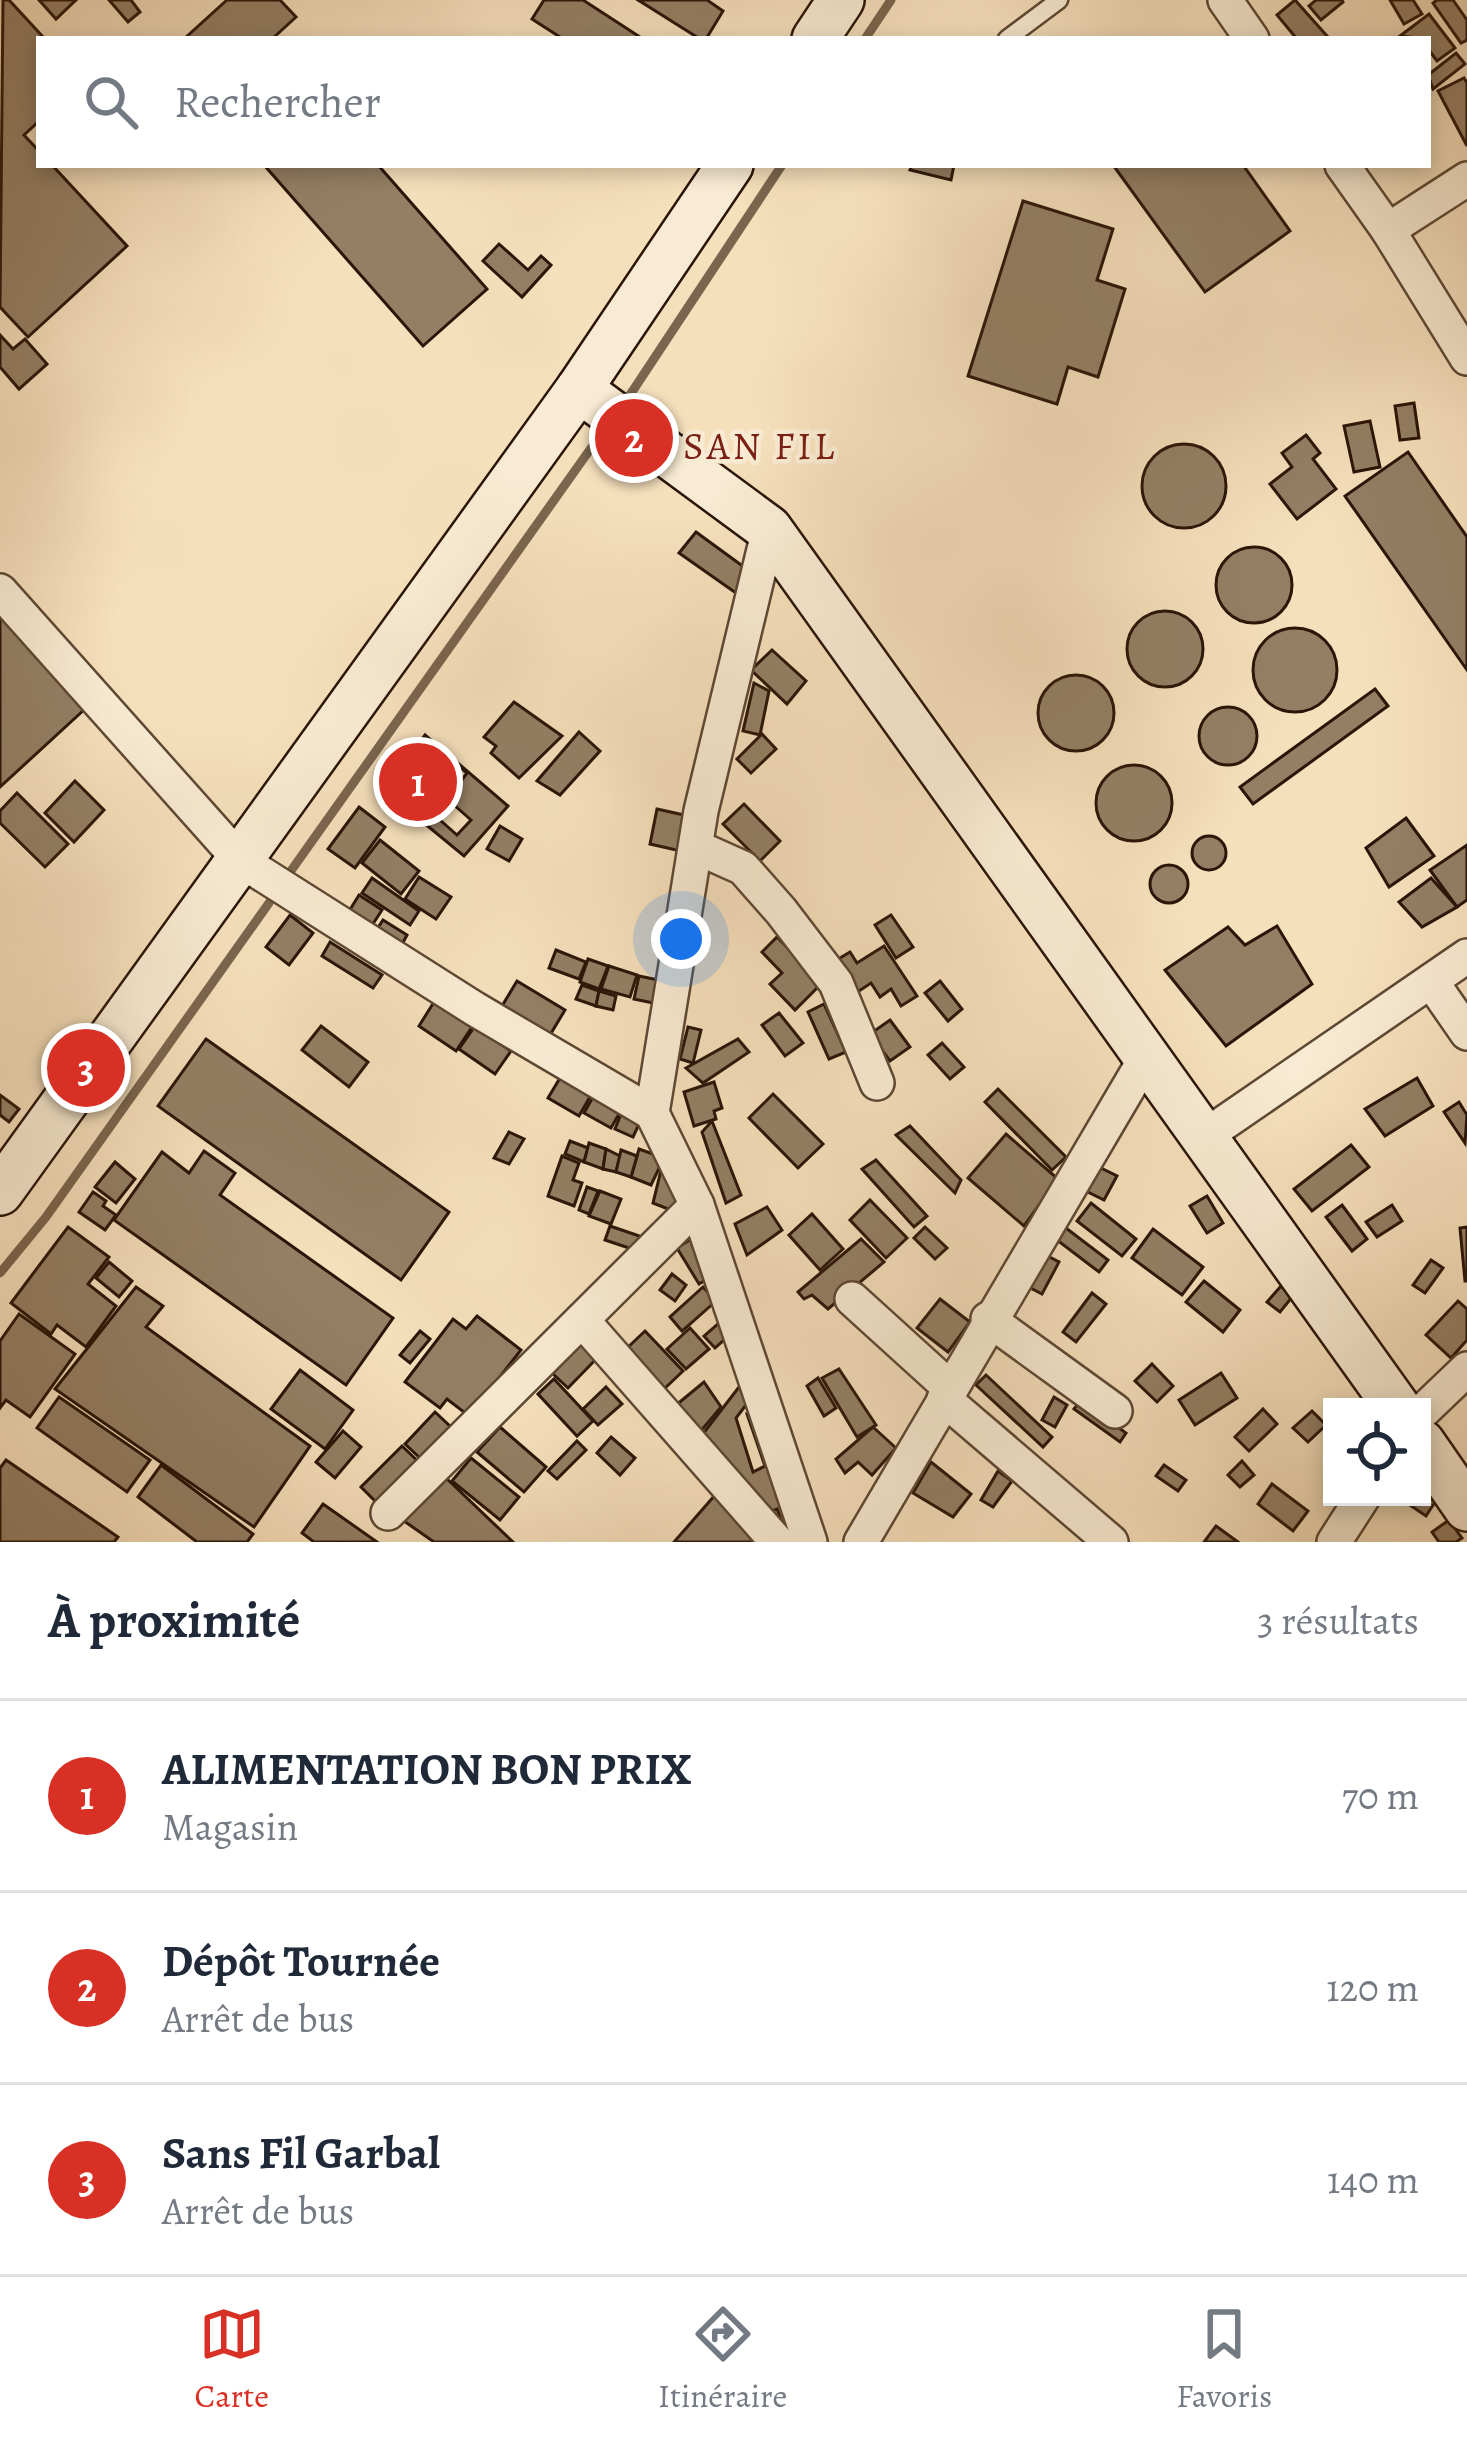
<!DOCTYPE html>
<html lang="fr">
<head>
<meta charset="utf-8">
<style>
	:root { --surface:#fff; --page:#f2f2f3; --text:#1f2937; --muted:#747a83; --line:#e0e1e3; --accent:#d93025 }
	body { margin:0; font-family:Alegreya,serif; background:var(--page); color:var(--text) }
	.controls { position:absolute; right:36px; bottom:36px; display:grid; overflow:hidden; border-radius:0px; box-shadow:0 6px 18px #0003 }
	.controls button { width:108px; height:108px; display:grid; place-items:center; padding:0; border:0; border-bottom:3px solid var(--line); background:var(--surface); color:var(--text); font:60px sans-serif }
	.you { position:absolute; left:681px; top:939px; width:42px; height:42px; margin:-30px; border:9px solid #fff; border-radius:50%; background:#1a73e8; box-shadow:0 0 0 18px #1a73e833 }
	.badge { display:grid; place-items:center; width:78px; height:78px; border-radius:50%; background:var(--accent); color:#fff; font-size:39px; font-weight:700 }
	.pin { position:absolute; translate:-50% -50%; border:6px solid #fff; box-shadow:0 3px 12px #0006 }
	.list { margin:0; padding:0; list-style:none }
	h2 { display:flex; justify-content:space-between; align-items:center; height:156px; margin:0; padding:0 48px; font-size:51px }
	h2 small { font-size:39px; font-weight:400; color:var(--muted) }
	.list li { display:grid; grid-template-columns:78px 1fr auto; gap:36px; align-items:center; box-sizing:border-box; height:192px; padding:0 48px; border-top:3px solid var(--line) }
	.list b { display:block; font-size:45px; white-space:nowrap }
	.list p { margin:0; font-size:39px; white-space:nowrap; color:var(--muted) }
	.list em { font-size:39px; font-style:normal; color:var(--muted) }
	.icon { flex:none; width:66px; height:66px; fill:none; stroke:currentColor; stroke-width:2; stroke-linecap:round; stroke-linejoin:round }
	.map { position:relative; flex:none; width:1467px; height:1542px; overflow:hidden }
	.search { position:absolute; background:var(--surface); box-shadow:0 6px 18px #0003; left:36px; right:36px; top:36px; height:132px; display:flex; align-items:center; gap:30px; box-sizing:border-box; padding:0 42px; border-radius:0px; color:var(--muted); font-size:45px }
	.sheet { height:732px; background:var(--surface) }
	nav { display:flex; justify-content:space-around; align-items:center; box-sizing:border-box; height:168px; border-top:3px solid var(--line); background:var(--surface); font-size:33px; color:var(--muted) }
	nav a { display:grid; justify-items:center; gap:6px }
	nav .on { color:var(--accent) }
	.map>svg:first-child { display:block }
</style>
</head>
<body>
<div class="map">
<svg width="1467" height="1542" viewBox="0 0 1467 1542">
	<rect width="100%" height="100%" fill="#f6e0bc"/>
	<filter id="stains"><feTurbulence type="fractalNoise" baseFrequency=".00167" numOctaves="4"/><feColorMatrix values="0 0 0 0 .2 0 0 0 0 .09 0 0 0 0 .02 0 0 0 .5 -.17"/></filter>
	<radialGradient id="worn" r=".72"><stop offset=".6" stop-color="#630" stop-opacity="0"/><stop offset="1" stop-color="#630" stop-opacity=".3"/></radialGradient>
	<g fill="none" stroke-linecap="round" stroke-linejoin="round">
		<g stroke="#7b654e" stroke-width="9">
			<path d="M865,39L891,0"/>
			<path d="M628,398L782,165"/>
			<path d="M288,875L601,434"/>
			<path d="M0,1273L46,1217L269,903"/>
		</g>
	</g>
	<g fill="#947f65" stroke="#2a1507" stroke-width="3" fill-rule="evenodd">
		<path d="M3,0H9L45,39H39V121L24,135L39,151V165H52L127,246L28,337L0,307Z"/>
		<path d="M39,0H76L56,19Z"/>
		<path d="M109,0H131L140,12L128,22Z"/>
		<path d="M227,0H280L296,17L272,39H184Z"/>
		<path d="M544,0H583L643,39H563L532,19Z"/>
		<path d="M638,0H707L723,11L706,39H700Z"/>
		<path d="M1295,0L1327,36L1324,39H1297L1277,15Z"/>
		<path d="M1316,0H1342L1343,2L1321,20L1309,6Z"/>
		<path d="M1390,0H1413L1422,14L1404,24Z"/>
		<path d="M1437,0H1453L1467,20V40L1461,43L1433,3Z"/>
		<path d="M1429,14L1455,48L1437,61L1428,49V39L1400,36Z"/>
		<path d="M1456,53L1465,64L1433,89L1428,75Z"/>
		<path d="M1464,78L1467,83V146L1438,91Z"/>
		<path d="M264,165H378L487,289L423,346Z"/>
		<path d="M912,165H954L951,180L910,170Z"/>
		<path d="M1113,165H1243L1290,231L1205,292Z"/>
		<path d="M1023,201L1113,229L1097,280L1125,289L1098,377L1068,367L1057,404L968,376Z"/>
		<path d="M499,244L528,270L541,256L551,265L522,297L483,261Z"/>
		<path d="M0,335L13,349L25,339L47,364L19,389L0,367Z"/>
		<path d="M1414,403L1419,438L1400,440L1395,406Z"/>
		<path d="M1370,421L1380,467L1354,472L1344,426Z"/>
		<path d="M1306,435L1320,453L1313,459L1336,489L1297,519L1270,484L1292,467L1282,453Z"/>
		<circle cx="1184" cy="486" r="42"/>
		<path d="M1408,452L1467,537V670L1345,496Z"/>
		<path d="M696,532L748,570L736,593L679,553Z"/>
		<circle cx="1254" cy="585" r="38"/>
		<circle cx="1165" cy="649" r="38"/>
		<path d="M0,614L86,708L0,787Z"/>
		<circle cx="1295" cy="670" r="42"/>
		<path d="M772,650L806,681L787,704L751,670Z"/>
		<circle cx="1076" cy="713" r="38"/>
		<path d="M754,683L769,691L760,735L743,731Z"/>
		<path d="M1375,689L1388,706L1253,804L1240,787Z"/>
		<path d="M514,702L562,736L519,778L491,753L496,746L484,737Z"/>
		<circle cx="1228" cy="736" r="29"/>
		<path d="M579,732L600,751L560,795L537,781Z"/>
		<path d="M762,734L776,749L751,773L737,759Z"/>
		<path d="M425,735L508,806L464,856L385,791ZM456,764L467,773L456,788L445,779ZM445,797L471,820L457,835L431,812Z"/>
		<circle cx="1134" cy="803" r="38"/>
		<path d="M75,781L104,810L74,842L45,813Z"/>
		<path d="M17,793L68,844L45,867L0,823V811Z"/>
		<path d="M744,804L780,841L760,861L723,824Z"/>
		<path d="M359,807L385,827L355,868L328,849Z"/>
		<path d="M657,809L693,817L685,852L650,844Z"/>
		<path d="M1406,818L1434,856L1389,887L1366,848Z"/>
		<path d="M500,826L522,839L509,861L487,849Z"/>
		<circle cx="1209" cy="853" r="17"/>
		<path d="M380,840L419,871L401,894L362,863Z"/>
		<path d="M1467,845V900L1457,907L1430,870Z"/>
		<circle cx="1169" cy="884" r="19"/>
		<path d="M419,877L451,897L436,919L405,899Z"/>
		<path d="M372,878L419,911L410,925L362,893Z"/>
		<path d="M1431,878L1457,907L1422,927L1399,902Z"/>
		<path d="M359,895L382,910L369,930L346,916Z"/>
		<path d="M290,915L313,933L289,965L266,947Z"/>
		<path d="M891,915L913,947L896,958L875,925Z"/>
		<path d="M383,920L407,935L400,948L375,932Z"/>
		<path d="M1277,926L1312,984L1226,1046L1165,970L1228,927L1245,945Z"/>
		<path d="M777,937L822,983L795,1010L770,984L782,973L762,952Z"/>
		<path d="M330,942L382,975L373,988L322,956Z"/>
		<path d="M884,946L917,996L901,1006L891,989L880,997L871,983L856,993L835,961L850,952L857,963Z"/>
		<path d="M556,950L586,962L579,979L549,968Z"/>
		<path d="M588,959L608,966L599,989L580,982Z"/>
		<path d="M609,966L637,975L630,997L601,989Z"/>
		<path d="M639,976L663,981L658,1004L634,999Z"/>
		<path d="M517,981L565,1010L550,1035L502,1006Z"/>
		<path d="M940,981L962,1009L948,1021L925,993Z"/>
		<path d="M582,985L599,991L596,1006L576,999Z"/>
		<path d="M599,991L616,996L613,1010L596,1006Z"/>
		<path d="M434,1002L472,1027L456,1051L419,1026Z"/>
		<path d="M824,1004L846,1052L829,1059L808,1012Z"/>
		<path d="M779,1013L803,1043L785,1056L762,1025Z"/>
		<path d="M890,1020L910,1047L890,1061L870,1034Z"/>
		<path d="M321,1026L368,1062L349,1087L302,1050Z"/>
		<path d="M475,1026L511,1051L495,1074L459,1049Z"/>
		<path d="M688,1027L701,1030L693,1063L680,1059Z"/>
		<path d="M206,1039L449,1212L401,1280L158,1106Z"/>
		<path d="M738,1039L749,1052L703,1083L686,1068Z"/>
		<path d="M942,1043L964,1067L950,1079L928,1055Z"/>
		<path d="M560,1078L591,1095L579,1116L548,1098Z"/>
		<path d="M1417,1078L1433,1106L1385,1136L1365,1109Z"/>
		<path d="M714,1082L722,1108L714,1111L716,1119L694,1126L684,1092Z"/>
		<path d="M998,1089L1066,1157L1052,1170L985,1102Z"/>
		<path d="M773,1094L823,1144L798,1168L749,1118Z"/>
		<path d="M0,1095L19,1109L9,1122L0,1115Z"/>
		<path d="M593,1097L620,1112L611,1128L584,1113Z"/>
		<path d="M1459,1102L1467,1115L1465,1143L1444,1112Z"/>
		<path d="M621,1114L640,1122L633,1137L615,1129Z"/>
		<path d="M712,1121L741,1195L726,1203L702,1132Z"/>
		<path d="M910,1126L961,1180L955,1193L896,1135Z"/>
		<path d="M509,1132L524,1139L509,1164L494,1158Z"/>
		<path d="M1006,1134L1058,1179L1024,1226L968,1178Z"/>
		<path d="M570,1141L588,1148L584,1162L565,1154Z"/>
		<path d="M589,1143L606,1149L603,1169L584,1162Z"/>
		<path d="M1351,1145L1369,1167L1312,1211L1294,1189Z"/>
		<path d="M606,1149L620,1156L616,1172L603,1169Z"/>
		<path d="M639,1149L664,1158L651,1185L631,1177Z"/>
		<path d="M621,1150L637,1156L631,1177L616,1172Z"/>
		<path d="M204,1151L235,1173L220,1195L393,1318L346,1385L114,1220L162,1152L189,1173Z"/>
		<path d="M562,1156L579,1163L573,1180L582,1183L574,1206L548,1196Z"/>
		<path d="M664,1158L681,1193L678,1213L653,1203Z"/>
		<path d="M876,1160L927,1216L914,1227L862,1169Z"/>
		<path d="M115,1162L135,1179L116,1203L95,1187Z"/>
		<path d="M1099,1167L1117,1176L1104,1200L1086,1191Z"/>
		<path d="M587,1187L598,1191L589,1214L579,1210Z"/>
		<path d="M600,1191L621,1199L611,1224L589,1216Z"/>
		<path d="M93,1192L106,1201L103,1206L116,1215L105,1230L79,1212Z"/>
		<path d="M1207,1196L1223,1223L1207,1233L1190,1206Z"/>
		<path d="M870,1200L907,1238L886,1258L850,1220Z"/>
		<path d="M1091,1203L1136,1239L1122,1256L1077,1221Z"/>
		<path d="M1342,1205L1367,1239L1352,1251L1326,1217Z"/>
		<path d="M1392,1205L1402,1221L1377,1237L1366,1222Z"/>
		<path d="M767,1207L782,1230L747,1255L735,1224Z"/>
		<path d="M812,1214L843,1249L820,1270L789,1235Z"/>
		<path d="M1062,1225L1108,1260L1099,1272L1053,1237Z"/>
		<path d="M610,1226L651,1240L647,1254L605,1240Z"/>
		<path d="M68,1227L109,1257L88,1284L116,1306L86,1347L57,1325L51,1334L11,1303Z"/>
		<path d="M925,1227L947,1248L935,1259L914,1238Z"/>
		<path d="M1467,1227V1281H1465L1460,1228Z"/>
		<path d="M1153,1229L1203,1267L1182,1295L1132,1258Z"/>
		<path d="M694,1237L717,1273L699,1284L677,1248Z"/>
		<path d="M861,1239L884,1262L828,1309L812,1295L804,1299L798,1292Z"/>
		<path d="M1040,1252L1059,1262L1042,1294L1023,1284Z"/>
		<path d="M1431,1260L1443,1268L1425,1293L1413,1285Z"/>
		<path d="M109,1262L132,1281L119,1297L96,1278Z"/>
		<path d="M672,1274L686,1285L675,1301L660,1290Z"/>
		<path d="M1204,1281L1240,1310L1223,1332L1186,1302Z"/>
		<path d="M1281,1286L1293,1296L1280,1312L1267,1302Z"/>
		<path d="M136,1287L163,1306L146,1327L310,1446L254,1527L55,1389Z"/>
		<path d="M703,1287L716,1301L682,1331L670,1317Z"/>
		<path d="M1092,1293L1106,1304L1076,1342L1063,1332Z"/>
		<path d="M940,1299L970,1322L948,1352L917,1328Z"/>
		<path d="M1458,1301L1467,1309V1340L1451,1358L1426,1335Z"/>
		<path d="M19,1314L75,1354L30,1417L6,1400L0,1408V1341Z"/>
		<path d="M477,1316L521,1350L469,1416L447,1399L440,1408L405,1382L453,1319L466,1329Z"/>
		<path d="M720,1322L731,1334L715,1348L704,1336Z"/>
		<path d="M690,1328L709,1349L686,1369L667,1349Z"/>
		<path d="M420,1331L430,1339L410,1363L400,1355Z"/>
		<path d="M645,1331L683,1371L662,1391L624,1351Z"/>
		<path d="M585,1340L600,1355L568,1388L552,1373Z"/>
		<path d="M1152,1364L1173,1386L1157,1402L1135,1381Z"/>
		<path d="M839,1369L876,1425L857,1437L822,1378Z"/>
		<path d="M300,1370L353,1410L325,1449L271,1409Z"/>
		<path d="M1221,1373L1237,1398L1195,1425L1179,1400Z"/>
		<path d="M749,1374L759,1388L736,1418L753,1472L765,1466L747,1414H766L809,1542L786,1535L777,1509L770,1512L699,1439Z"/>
		<path d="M986,1375L1052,1437L1043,1447L976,1385Z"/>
		<path d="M818,1378L836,1408L824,1416L807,1386Z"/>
		<path d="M554,1379L593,1421L577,1436L538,1394Z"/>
		<path d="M704,1382L721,1407L700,1432L675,1406Z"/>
		<path d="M606,1387L622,1404L598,1425L583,1409Z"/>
		<path d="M59,1397L150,1460L127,1492L37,1428Z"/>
		<path d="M1054,1397L1067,1405L1055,1427L1042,1420Z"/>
		<path d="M1081,1400L1126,1433L1120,1442L1074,1409Z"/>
		<path d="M1263,1409L1277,1424L1249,1451L1235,1437Z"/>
		<path d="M1312,1411L1326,1425L1308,1442L1293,1428Z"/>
		<path d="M435,1412L451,1427L421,1459L405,1444Z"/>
		<path d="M500,1427L546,1467L524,1492L477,1452Z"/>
		<path d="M873,1427L896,1448L872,1475L858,1462L845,1473L836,1459Z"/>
		<path d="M343,1431L361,1447L335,1478L316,1462Z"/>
		<path d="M611,1437L635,1458L620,1475L597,1453Z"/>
		<path d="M577,1441L586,1450L557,1479L548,1471Z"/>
		<path d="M402,1446L425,1468L383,1509L361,1487Z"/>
		<path d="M471,1458L519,1497L500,1520L452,1481Z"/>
		<path d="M6,1460L118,1537L114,1542H0V1468Z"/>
		<path d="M1242,1461L1254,1475L1240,1487L1228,1475Z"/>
		<path d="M931,1462L971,1494L953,1517L913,1493Z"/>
		<path d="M161,1465L253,1534L247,1542H197L138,1497Z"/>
		<path d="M1164,1465L1186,1480L1178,1491L1156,1476Z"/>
		<path d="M998,1471L1012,1481L993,1507L981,1500Z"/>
		<path d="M445,1477L513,1542H434L404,1521Z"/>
		<path d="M1272,1484L1308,1511L1293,1531L1258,1504Z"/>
		<path d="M1422,1484L1439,1496L1426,1516L1398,1497H1422Z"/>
		<path d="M716,1494L768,1542H674Z"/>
		<path d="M323,1504L377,1542H314L302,1533Z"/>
		<path d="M1449,1520L1462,1538L1456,1542H1439L1432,1532Z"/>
		<path d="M1216,1526L1238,1542H1204Z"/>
	</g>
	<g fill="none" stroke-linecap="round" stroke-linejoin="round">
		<defs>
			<path id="lane" d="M1007,39L1059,0"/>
			<g id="street">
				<path d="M1225,0L1252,39"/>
				<path d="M1342,165L1388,230L1467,358"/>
				<path d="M1388,230L1467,179"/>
				<path d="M769,529L701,811L652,1113L697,1205L810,1542"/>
				<path d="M0,591L240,860L475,1009L652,1113"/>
				<path d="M696,847L743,868L781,911L836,983L877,1083"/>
				<path d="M1431,981L1467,1033"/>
				<path d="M1205,1136L1467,956"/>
				<path d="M852,1299L950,1388"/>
				<path d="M988,1319L1115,1411"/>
				<path d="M582,1320L777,1542"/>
				<path d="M944,1399L1111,1542"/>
				<path d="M1422,1412L1467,1369"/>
				<path d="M388,1513L697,1205"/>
				<path d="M861,1542L1147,1056"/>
				<path d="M1334,1542L1363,1497"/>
			</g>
			<g id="secondary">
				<path d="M815,39L841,0"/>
				<path d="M579,389L769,529L1397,1407"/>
				<path d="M0,1192L579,389L730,165"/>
				<path d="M1422,1443L1467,1508"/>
			</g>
		</defs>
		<use href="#lane" stroke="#5d4834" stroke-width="21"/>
		<use href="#street" stroke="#5d4834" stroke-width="38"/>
		<use href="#secondary" stroke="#2a1507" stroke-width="50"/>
		<use href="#lane" stroke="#f9ebd3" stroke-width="16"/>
		<use href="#street" stroke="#f9ebd3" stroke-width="33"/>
		<use href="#secondary" stroke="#f9ebd3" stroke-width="45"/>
	</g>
	<g text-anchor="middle" stroke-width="9" stroke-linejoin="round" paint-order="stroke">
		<g font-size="39" letter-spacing="3" fill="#7a1f14" stroke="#f9ebd3">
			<text x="760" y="459">SAN FIL</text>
		</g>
	</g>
	<rect width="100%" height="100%" filter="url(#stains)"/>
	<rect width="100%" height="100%" fill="url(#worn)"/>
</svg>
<div class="controls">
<button><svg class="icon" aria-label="locate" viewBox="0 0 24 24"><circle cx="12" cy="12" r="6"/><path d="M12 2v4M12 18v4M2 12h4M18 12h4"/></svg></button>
</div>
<div class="you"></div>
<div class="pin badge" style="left:418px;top:782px">1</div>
<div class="pin badge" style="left:634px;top:438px">2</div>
<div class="pin badge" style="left:86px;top:1068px">3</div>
<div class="search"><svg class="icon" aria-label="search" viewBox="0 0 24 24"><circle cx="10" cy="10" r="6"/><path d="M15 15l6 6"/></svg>Rechercher</div>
</div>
<section class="sheet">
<h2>À proximité<small>3 résultats</small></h2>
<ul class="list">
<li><span class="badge">1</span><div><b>ALIMENTATION BON PRIX</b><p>Magasin</p></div><em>70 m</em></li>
<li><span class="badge">2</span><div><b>Dépôt Tournée</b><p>Arrêt de bus</p></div><em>120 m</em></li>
<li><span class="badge">3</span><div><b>Sans Fil Garbal</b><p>Arrêt de bus</p></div><em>140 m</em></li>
</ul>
</section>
<nav>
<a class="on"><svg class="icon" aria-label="map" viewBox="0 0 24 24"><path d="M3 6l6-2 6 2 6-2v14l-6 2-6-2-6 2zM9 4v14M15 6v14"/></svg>Carte</a>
<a><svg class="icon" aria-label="directions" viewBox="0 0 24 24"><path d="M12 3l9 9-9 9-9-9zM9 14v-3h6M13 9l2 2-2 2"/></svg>Itinéraire</a>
<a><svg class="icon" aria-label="saved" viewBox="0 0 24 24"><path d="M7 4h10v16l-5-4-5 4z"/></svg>Favoris</a>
</nav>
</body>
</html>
